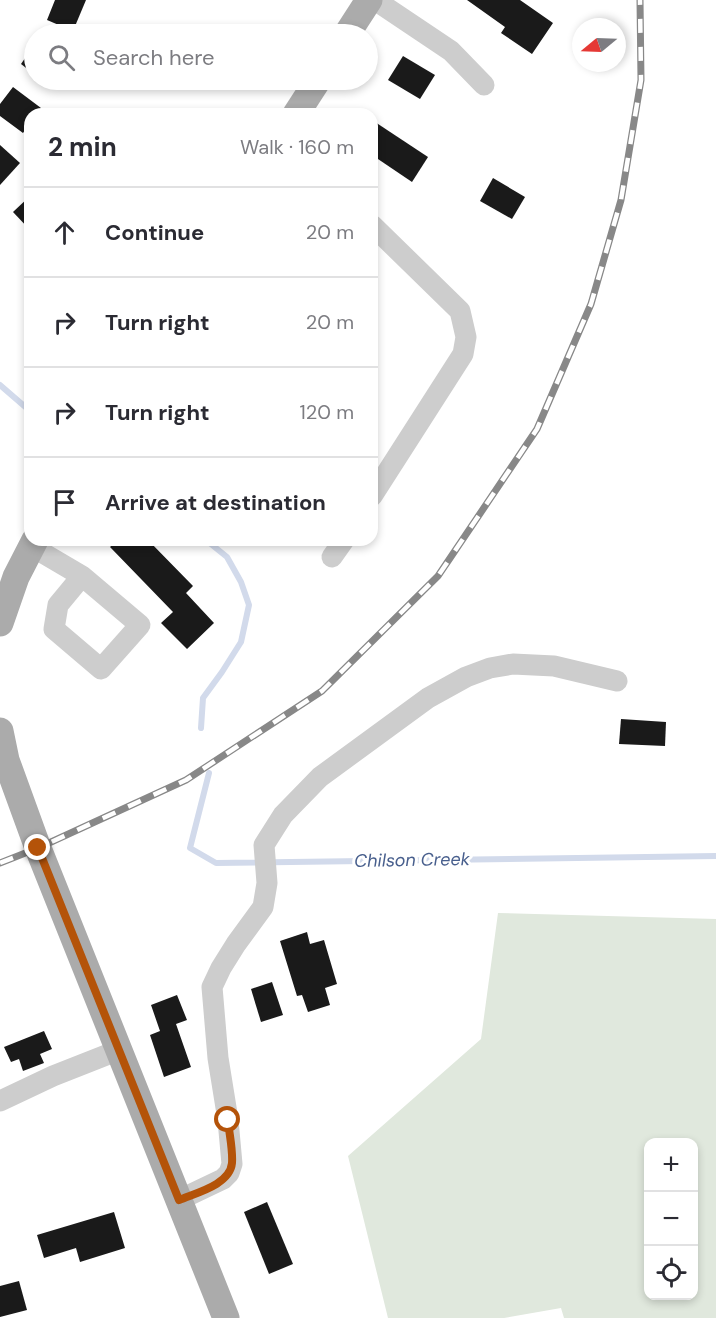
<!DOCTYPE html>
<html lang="en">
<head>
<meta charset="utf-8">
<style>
	:root { --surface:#fff; --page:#f2f2f3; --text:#2b2b33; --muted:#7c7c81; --line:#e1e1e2 }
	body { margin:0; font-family:"DM Sans",sans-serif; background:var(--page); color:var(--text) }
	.controls { position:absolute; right:18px; bottom:18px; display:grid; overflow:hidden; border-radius:12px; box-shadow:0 3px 9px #0003 }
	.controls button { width:54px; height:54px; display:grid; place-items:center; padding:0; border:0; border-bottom:2px solid var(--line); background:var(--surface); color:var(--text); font:30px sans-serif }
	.compass { position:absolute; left:572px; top:18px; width:54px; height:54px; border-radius:50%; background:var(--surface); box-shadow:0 3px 9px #0003; rotate:251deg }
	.stop { position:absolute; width:18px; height:18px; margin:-14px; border:4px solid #b45309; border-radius:50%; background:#fff }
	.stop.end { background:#b45309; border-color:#fff; box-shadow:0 2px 6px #0008 }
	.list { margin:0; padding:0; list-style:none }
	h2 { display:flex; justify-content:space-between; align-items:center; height:78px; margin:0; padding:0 24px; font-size:26px }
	h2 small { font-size:20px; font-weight:400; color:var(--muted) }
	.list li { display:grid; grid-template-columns:39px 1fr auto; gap:18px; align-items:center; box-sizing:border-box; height:90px; padding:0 24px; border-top:2px solid var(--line) }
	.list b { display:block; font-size:22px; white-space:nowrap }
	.list em { font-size:20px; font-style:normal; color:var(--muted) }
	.icon { flex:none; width:33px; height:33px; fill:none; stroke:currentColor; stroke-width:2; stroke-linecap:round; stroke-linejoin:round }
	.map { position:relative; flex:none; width:716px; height:1318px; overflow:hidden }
	.search { position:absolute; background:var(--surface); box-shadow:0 3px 9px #0003; left:24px; top:24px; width:354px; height:66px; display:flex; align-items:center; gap:15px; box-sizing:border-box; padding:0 21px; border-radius:33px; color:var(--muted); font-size:22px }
	.panel { position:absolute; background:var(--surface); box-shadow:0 3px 9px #0003; left:24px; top:108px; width:354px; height:438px; border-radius:18px }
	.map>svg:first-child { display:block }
</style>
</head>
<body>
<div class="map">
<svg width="716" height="1318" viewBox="0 0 716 1318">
	<rect width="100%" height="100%" fill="#fff"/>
	<path fill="#e0e8dd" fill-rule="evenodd" d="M498,913L716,919V1318H564L561,1308L504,1318H388L348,1156L481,1039ZM648,1142H694V1296H648Z"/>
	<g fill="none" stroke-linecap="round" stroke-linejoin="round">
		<g stroke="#d2daeb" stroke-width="6">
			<path d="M0,385L30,411"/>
			<path d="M201,728L203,698L222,672L241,642L249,605L241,582L227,557L206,540"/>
			<path d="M209,773L190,848L216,863L716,856"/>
		</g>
	</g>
	<g fill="#1a1a1a">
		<path d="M55,0H86L73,31L47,20Z"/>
		<path d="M467,0H520L553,23L532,54L501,33L505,27Z"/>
		<path d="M34,45V74L21,64Z"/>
		<path d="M403,56L435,75L420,99L388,80Z"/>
		<path d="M13,87L41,108L37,114H30V123L23,133L0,116V104Z"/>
		<path d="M372,120L428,157L412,182L372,155Z"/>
		<path d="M0,145L20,163L0,185Z"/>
		<path d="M493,178L525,197L512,219L480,201Z"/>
		<path d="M30,196V230L13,212Z"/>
		<path d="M117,540H148L193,586L186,593L214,623L187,649L161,623L173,612L110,547Z"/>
		<path d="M621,719L666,722L665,746L619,744Z"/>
		<path d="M307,932L310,944L324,940L337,984L325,988L330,1005L308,1012L302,995L297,996L280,941Z"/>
		<path d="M272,982L283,1015L261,1022L251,989Z"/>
		<path d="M177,995L187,1020L176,1024L191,1067L164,1077L150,1035L160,1031L151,1005Z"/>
		<path d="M44,1031L52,1049L40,1054L44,1063L23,1071L19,1059L11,1062L4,1047Z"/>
		<path d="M267,1202L293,1264L269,1274L244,1212Z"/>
		<path d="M114,1212L125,1248L80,1262L76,1248L44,1258L37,1235Z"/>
		<path d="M19,1281L27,1310L0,1317V1286Z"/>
	</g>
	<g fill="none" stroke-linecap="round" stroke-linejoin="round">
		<g stroke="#cdcdcd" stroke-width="21">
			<path d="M375,0L451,51L484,85"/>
			<path d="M372,225L460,311L466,337L463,354L372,496"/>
			<path d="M31,546L82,576L140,625L101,669L54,629L58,605L82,576"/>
			<path d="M332,557L344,540"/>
			<path d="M0,1101L53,1076L119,1050"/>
			<path d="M179,1200L223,1179L229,1173L232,1164L228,1120L218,1058L212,987L221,968L236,944L263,907L267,883L264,845L283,815L320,777L428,698L466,677L490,668L513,664L554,666L617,681"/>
		</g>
		<g stroke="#ababab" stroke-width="27">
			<path d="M347,34L369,0"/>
			<path d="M296,114L318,80"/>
			<path d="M0,623L16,577L35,540"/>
			<path d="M0,731L6,760L38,848L226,1318"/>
		</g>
		<defs>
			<path id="rail" d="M0,863L38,848L186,780L322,691L438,576L537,429L591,304L621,200L641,80L640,0"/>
		</defs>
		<use href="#rail" stroke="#888" stroke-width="7"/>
		<use href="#rail" stroke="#fff" stroke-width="4.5" stroke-dasharray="14" stroke-linecap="butt"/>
	</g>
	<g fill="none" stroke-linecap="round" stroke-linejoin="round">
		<path stroke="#b45309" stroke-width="8" d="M38,848L179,1200C195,1193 230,1185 232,1163C233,1149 229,1133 228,1120"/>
	</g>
	<g text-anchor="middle" stroke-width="6" stroke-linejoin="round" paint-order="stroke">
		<g font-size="18" font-style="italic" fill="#485f8d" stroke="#fff">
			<text transform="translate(412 860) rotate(-1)" y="6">Chilson Creek</text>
		</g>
	</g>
</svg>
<div class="controls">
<button>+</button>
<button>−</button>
<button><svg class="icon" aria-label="locate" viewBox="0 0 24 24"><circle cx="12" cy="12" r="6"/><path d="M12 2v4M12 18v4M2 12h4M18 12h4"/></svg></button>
</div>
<svg class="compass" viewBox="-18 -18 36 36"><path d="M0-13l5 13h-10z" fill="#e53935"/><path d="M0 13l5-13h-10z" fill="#7c7c81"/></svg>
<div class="stop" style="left:228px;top:1120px"></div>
<div class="stop end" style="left:38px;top:848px"></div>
<div class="search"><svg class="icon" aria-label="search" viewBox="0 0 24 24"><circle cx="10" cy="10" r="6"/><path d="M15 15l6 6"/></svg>Search here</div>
<section class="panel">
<h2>2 min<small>Walk · 160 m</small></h2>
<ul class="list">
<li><svg class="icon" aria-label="ahead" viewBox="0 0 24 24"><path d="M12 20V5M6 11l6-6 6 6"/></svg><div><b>Continue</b></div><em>20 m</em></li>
<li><svg class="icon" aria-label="right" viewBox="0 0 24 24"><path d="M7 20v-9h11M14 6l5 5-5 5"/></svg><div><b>Turn right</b></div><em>20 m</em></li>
<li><svg class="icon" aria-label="right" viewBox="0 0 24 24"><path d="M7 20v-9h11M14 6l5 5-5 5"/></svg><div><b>Turn right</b></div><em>120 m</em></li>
<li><svg class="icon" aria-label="arrive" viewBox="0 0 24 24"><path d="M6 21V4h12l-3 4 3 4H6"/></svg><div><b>Arrive at destination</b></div></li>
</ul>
</section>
</div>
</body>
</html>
